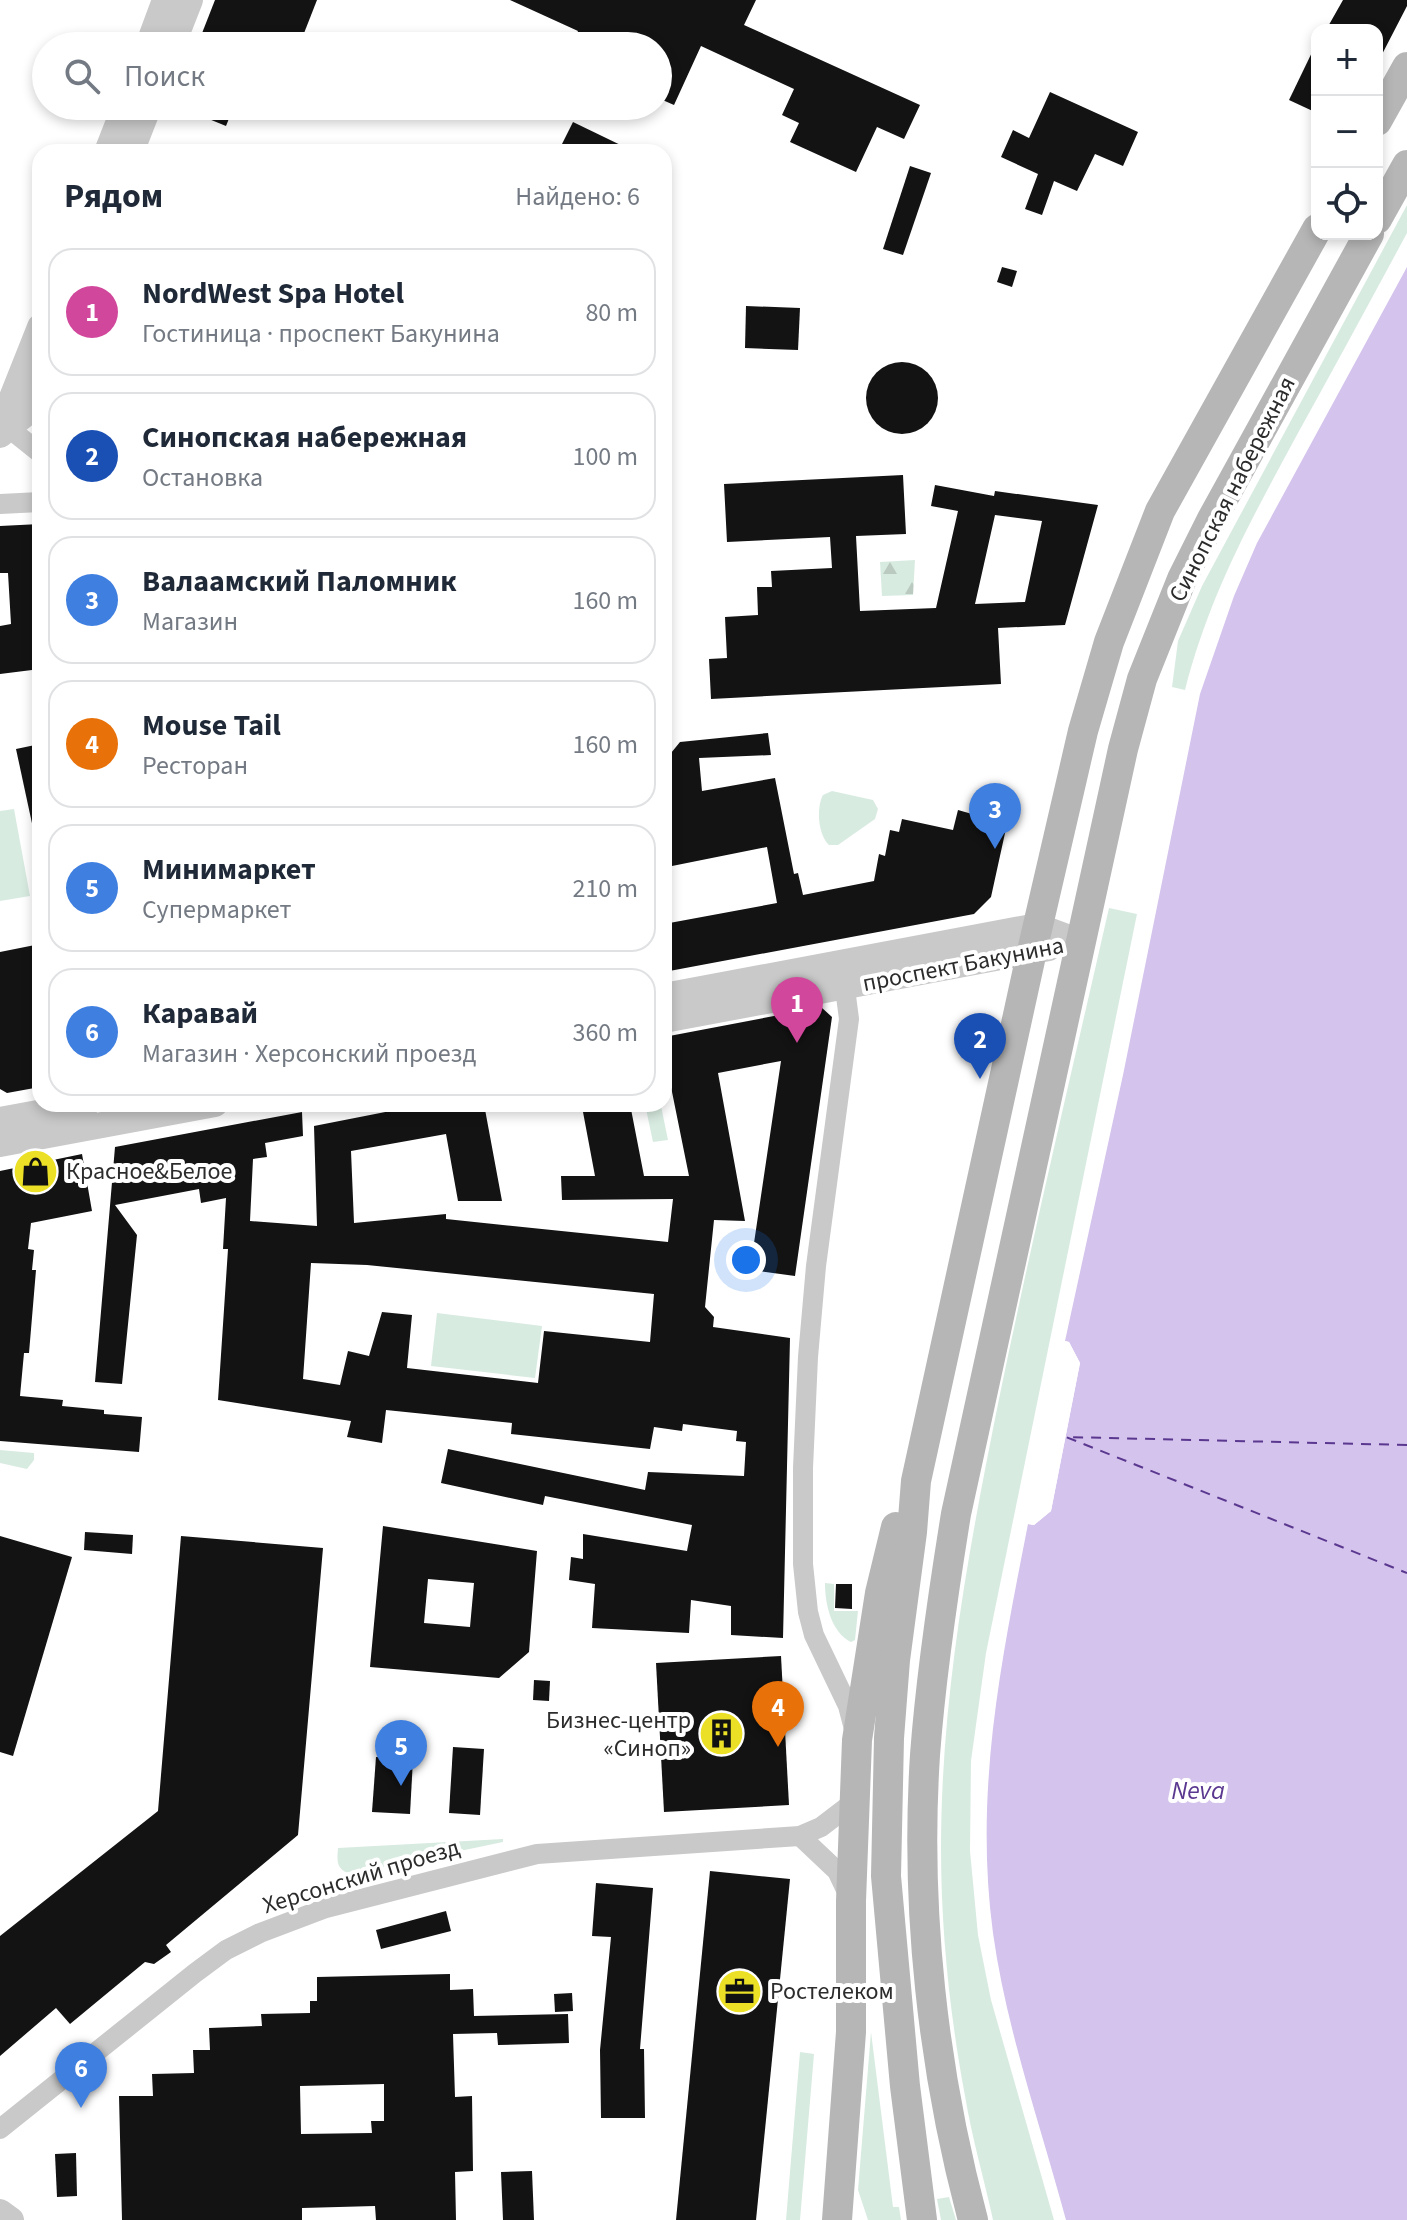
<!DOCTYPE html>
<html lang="ru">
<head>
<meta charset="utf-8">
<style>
	:root { --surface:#fff; --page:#f2f2f3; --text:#1f2937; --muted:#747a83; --line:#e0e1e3; --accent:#d93025 }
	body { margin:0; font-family:"Source Sans 3",sans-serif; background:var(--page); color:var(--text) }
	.controls { position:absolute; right:24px; top:24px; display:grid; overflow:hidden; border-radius:16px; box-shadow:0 4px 12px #0003 }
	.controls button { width:72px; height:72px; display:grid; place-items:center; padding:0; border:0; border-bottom:2px solid var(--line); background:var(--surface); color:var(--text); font:40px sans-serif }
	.you { position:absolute; left:746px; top:1260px; width:28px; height:28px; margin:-20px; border:6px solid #fff; border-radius:50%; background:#1a73e8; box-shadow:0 0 0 12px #1a73e833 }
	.badge { display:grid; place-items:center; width:52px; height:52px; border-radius:50%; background:var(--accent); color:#fff; font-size:26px; font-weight:700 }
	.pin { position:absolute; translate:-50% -66px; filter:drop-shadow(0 2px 4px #0008) }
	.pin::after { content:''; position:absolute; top:42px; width:28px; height:24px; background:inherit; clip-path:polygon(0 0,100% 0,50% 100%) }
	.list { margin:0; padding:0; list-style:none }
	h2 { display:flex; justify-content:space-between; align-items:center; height:104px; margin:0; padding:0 32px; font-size:34px }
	h2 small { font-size:26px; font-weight:400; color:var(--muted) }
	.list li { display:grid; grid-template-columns:52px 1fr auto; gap:24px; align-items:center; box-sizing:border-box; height:128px; margin:0 16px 16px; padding:0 16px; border:2px solid var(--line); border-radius:24px }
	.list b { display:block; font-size:30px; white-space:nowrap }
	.list p { margin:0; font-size:26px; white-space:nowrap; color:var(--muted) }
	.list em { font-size:26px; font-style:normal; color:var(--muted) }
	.icon { flex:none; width:44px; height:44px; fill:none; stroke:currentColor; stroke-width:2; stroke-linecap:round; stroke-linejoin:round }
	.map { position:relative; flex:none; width:1407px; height:2220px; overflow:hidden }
	.search { position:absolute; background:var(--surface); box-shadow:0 4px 12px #0003; left:32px; top:32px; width:640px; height:88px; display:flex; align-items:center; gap:20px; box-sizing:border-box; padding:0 28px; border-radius:44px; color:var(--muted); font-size:30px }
	.panel { position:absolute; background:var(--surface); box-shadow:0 4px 12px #0003; left:32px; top:144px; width:640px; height:968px; border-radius:24px }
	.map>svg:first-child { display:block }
</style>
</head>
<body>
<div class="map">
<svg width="1407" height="2220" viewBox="0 0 1407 2220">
	<defs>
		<pattern id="forest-firs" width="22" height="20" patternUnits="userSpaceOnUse" patternTransform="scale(2)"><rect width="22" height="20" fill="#d8ebe1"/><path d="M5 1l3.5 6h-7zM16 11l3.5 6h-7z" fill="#bacac1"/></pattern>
	</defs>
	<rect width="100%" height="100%" fill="#fff"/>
	<g fill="#d8ebe1">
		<path d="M1407,205V233C1371,300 1335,366 1298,433C1251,520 1210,593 1185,690L1172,687L1178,641L1202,586Z"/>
		<path d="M832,791L873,800L878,809L875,819L838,845H829C818,835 816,808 823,795Z"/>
		<path d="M14,809L30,896L0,901V811Z"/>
		<path d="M1109,908L1137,914L986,1653L971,1761L970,1851L978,1935L991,2000L1054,2220H993C984,2179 972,2138 965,2096C950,2016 941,1931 941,1849C941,1696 969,1548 999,1399C1033,1234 1072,1071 1109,908Z"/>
		<path d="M661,1106L668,1140L653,1142L646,1109Z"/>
		<path d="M437,1313L542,1326L535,1378L431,1366Z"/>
		<path d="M0,1450L34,1453V1460L27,1469L0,1463Z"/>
		<path d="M825,1583L834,1584V1611H858L855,1640L851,1642C831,1632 825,1604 825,1583Z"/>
		<path d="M503,1839V1842L350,1874C336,1869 337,1861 338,1848Z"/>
		<path d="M871,2032L893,2207H899L901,2220H868L858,2190Z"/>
		<path d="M800,2052L814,2054L800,2220H786Z"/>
		<path d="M949,2197L956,2220H941L937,2199Z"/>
	</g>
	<path fill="url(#forest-firs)" d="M915,560L913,595L882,596L880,562Z"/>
	<path fill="#d4c3ec" d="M1407,267V2220H1066C1041,2127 1006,2028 993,1933C974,1791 1001,1662 1028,1524L1034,1525L1051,1511L1080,1363L1069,1342L1065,1341L1123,1075L1200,694L1234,596L1257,543Z"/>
	<path fill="#fff" d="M1065,1341L1069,1342L1080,1363L1051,1511L1034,1525L1028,1524V1520L1033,1521L1048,1509L1076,1364L1064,1345Z"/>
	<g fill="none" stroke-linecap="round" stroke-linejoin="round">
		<path stroke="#5b3890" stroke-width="2" stroke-dasharray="10 8" stroke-linecap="butt" d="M1407,1445L1066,1437L1407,1573"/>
	</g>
	<g fill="#131313" fill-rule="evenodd">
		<path d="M215,0H317L299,46H197Z"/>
		<path d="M510,0H756L744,25L920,105L904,139L877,127L856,172L790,142L799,123L782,115L794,89L701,46L674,105L658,98V46H572L578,31Z"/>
		<path d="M1343,0H1407V6L1377,64V30H1326Z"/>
		<path d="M1317,42V113L1289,100Z"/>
		<path d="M1050,92L1138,132L1123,166L1095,154L1077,191L1054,181L1042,215L1025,209L1038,174L1001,157L1013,130L1029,138Z"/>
		<path d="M177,106H234L226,126Z"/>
		<path d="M573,122L635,152H558Z"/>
		<path d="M910,166L931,173L903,255L883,249Z"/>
		<path d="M1002,267L1017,271L1012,287L997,282Z"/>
		<path d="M746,306L800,308L798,350L745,348Z"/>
		<circle cx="902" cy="398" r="36"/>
		<path d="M903,475L906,534L856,536L860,611L936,608L958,511L931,506L935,485L994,496L995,491L1098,505L1065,625L998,628L1001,684L711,699L709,659L727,658L725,617L758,615L757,587H772L771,571L832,568L830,537L727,542L724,484ZM995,515L1042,521L1025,602L975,604Z"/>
		<path d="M40,524V669L0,674V626L11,624L8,573H0V526Z"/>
		<path d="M768,733L771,755L699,758L702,791L775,778L794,874L798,873L803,895L874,881L879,854L885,856L890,830L899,832L902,819L953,830L958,810L1007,824L991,897L974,914L664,972V924L777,903L767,847L672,866L666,837L664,765H672L671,753L680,742Z"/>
		<path d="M40,744V827L33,828L16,749Z"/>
		<path d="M40,944V1087L7,1093L0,1089V952Z"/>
		<path d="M821,1007L832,1017L795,1276L750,1270L781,1061L718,1073L745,1221L714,1220L705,1307L714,1317L713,1327L790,1338L783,1638L731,1635V1606L691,1600L689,1633L592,1628L595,1584L569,1580L571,1557L583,1559V1534L687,1551L692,1525L545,1496L543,1505L441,1483L448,1449L645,1490L648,1472L744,1476L746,1442L736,1441L737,1431L683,1424L682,1431L654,1427L650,1449L511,1434L512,1423L386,1410L382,1443L347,1437L351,1421L218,1400L228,1249H223L226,1198L201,1203L199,1189L115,1205L137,1235L122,1384L95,1382L115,1147L302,1112L303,1136L265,1143L267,1157L253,1159L250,1221L317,1226L314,1126L426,1104H484L502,1201H458L446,1134L351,1151L354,1223L446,1214V1219L668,1242L673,1199L562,1200L561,1176H595L583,1112L630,1104L644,1176H689L670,1082L664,1083V1037ZM311,1263L367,1265L654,1294L650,1342L544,1331L538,1383L407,1368L412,1315L382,1312L369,1356L348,1351L340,1385L303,1379Z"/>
		<path d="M82,1154L92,1211L31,1223L28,1249L34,1250L32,1270H36L29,1353H24L20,1396L63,1400L62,1406L104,1410V1414L142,1417L139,1452L0,1441V1171Z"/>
		<path d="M383,1526L537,1551L529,1652L499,1678L370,1667ZM428,1579L474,1583L470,1627L424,1623Z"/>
		<path d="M85,1532L133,1535L132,1554L84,1550Z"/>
		<path d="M0,1536L72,1557L13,1756L0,1752Z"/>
		<path d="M181,1536L323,1548L298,1835L166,1945L171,1952L154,1964L145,1962L70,2024L56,2008L0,2056V1936L158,1811Z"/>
		<path d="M836,1584H852V1609L835,1608Z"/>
		<path d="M781,1656L789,1805L664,1812L656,1663Z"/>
		<path d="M534,1680L550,1681L549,1701L533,1700Z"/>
		<path d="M453,1747L484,1749L480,1815L449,1813Z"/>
		<path d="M376,1757L413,1759L410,1814L372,1812Z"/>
		<path d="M710,1871L790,1879L756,2220H676Z"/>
		<path d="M596,1883L653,1888L640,2049H644L645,2118H601L600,2050L611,1937L592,1936Z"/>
		<path d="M446,1911L451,1931L381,1949L376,1930Z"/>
		<path d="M450,1974V1990L473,1989L474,2016L568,2014L569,2043L498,2045L497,2033L453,2034L455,2097L472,2096L473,2171L455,2172L456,2220H376L375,2206L302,2208V2220H122L119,2096H153L152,2074L194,2073L193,2050H210L209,2028L262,2026L261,2014L310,2013V2001H317V1977ZM384,2084V2121H371L372,2133L301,2134L300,2086Z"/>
		<path d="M572,1993L573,2011L555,2012L554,1994Z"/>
		<path d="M76,2153L77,2196L57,2197L55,2154Z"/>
		<path d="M532,2171L534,2220H503L501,2172Z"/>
	</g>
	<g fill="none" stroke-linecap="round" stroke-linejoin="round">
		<g stroke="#c9c9c9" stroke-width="20">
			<path d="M10,429L40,453"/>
			<path d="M0,504L40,502"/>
			<path d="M843,973L849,1019L816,1266L808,1357L803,1468V1564L808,1612L814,1635L848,1706L854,1729"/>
			<path d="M800,1836L837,1871L848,1894"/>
			<path d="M0,2129L195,1973L226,1950L260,1933L326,1908L537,1854L800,1836L821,1827L855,1801"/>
		</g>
		<g stroke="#c9c9c9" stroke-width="26">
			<path d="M148,46L165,0"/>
			<path d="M172,46L190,0"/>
			<path d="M107,152L125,106"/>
			<path d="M131,152L149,106"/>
			<path d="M0,409L11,400L40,327"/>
			<path d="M0,435L29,411L40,386"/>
			<path d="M664,996L1037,926L1080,942"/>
			<path d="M664,1020L1049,948"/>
			<path d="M0,1120L87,1104"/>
			<path d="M0,1144L215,1104"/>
			<path d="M0,2212L11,2220"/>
		</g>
		<g stroke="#b6b6b6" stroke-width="30">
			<path d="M1377,121L1407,67"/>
			<path d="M1377,219L1407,165"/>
			<path d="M837,2220L851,2032V1901L857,1740L880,1593L896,1527"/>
			<path d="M922,2220L905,2086L886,1876L889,1738L895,1660L912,1532L916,1481L1032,951L1083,731L1109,642L1160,511L1317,229"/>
			<path d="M973,2220C933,2071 915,1910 925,1755C931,1674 943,1594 956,1514L1123,749L1142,679L1182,579L1212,519L1369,234"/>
		</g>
	</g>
	<defs>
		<symbol id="shop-disc" viewBox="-11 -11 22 22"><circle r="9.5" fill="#ebe026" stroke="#fff"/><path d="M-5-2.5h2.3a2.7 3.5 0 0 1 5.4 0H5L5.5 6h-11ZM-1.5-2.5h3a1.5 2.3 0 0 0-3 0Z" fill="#111"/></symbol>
		<symbol id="building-disc" viewBox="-11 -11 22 22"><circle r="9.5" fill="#ebe026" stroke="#fff"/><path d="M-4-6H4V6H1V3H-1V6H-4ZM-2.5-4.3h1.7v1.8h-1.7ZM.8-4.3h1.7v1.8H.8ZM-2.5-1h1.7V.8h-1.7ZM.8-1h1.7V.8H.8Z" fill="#111"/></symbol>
		<symbol id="office-disc" viewBox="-11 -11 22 22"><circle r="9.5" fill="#ebe026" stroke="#fff"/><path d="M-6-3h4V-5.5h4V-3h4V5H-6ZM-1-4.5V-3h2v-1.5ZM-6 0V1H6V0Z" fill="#111"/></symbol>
	</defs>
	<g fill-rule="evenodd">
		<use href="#shop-disc" x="10" y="1146" width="51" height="51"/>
		<use href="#building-disc" x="696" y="1708" width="51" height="51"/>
		<use href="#office-disc" x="714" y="1966" width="51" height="51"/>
	</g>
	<g text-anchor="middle" stroke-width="8" stroke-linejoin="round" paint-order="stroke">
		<g font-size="24" fill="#2c2c2c" stroke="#fff">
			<text transform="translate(1232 489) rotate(-63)" y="8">Синопская набережная</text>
			<text transform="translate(963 964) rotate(-11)" y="8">проспект Бакунина</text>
			<text transform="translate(361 1876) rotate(-17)" y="8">Херсонский проезд</text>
		</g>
		<g font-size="24" fill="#2c2c2c" stroke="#fff" text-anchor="start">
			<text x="66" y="1179">Красное&amp;Белое</text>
			<text x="691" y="1728" text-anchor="end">Бизнес-центр<tspan x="691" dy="28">«Синоп»</tspan></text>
			<text x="770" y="1999">Ростелеком</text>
		</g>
		<g font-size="26" font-style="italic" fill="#5b3890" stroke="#fff">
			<text x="1198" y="1799">Neva</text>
		</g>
	</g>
</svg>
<div class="controls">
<button>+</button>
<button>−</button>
<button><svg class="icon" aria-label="locate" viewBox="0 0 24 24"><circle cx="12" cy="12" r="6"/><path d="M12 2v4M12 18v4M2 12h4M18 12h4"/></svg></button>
</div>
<div class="you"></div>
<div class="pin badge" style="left:797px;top:1043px;background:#d1479c">1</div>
<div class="pin badge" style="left:980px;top:1079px;background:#1a4fb4">2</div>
<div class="pin badge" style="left:995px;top:849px;background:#3f7fe0">3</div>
<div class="pin badge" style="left:778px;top:1747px;background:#e8710a">4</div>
<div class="pin badge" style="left:401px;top:1786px;background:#3f7fe0">5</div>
<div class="pin badge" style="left:81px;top:2108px;background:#3f7fe0">6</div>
<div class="search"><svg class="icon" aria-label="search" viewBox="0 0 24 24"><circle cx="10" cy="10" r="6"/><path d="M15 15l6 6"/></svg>Поиск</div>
<section class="panel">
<h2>Рядом<small>Найдено: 6</small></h2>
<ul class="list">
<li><span class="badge" style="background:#d1479c">1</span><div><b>NordWest Spa Hotel</b><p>Гостиница · проспект Бакунина</p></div><em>80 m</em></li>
<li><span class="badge" style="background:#1a4fb4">2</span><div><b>Синопская набережная</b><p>Остановка</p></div><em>100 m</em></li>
<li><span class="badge" style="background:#3f7fe0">3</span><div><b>Валаамский Паломник</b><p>Магазин</p></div><em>160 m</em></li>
<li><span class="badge" style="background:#e8710a">4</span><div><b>Mouse Tail</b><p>Ресторан</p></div><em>160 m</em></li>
<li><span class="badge" style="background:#3f7fe0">5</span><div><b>Минимаркет</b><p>Супермаркет</p></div><em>210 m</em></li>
<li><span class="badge" style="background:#3f7fe0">6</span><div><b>Каравай</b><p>Магазин · Херсонский проезд</p></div><em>360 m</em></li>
</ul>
</section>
</div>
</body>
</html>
